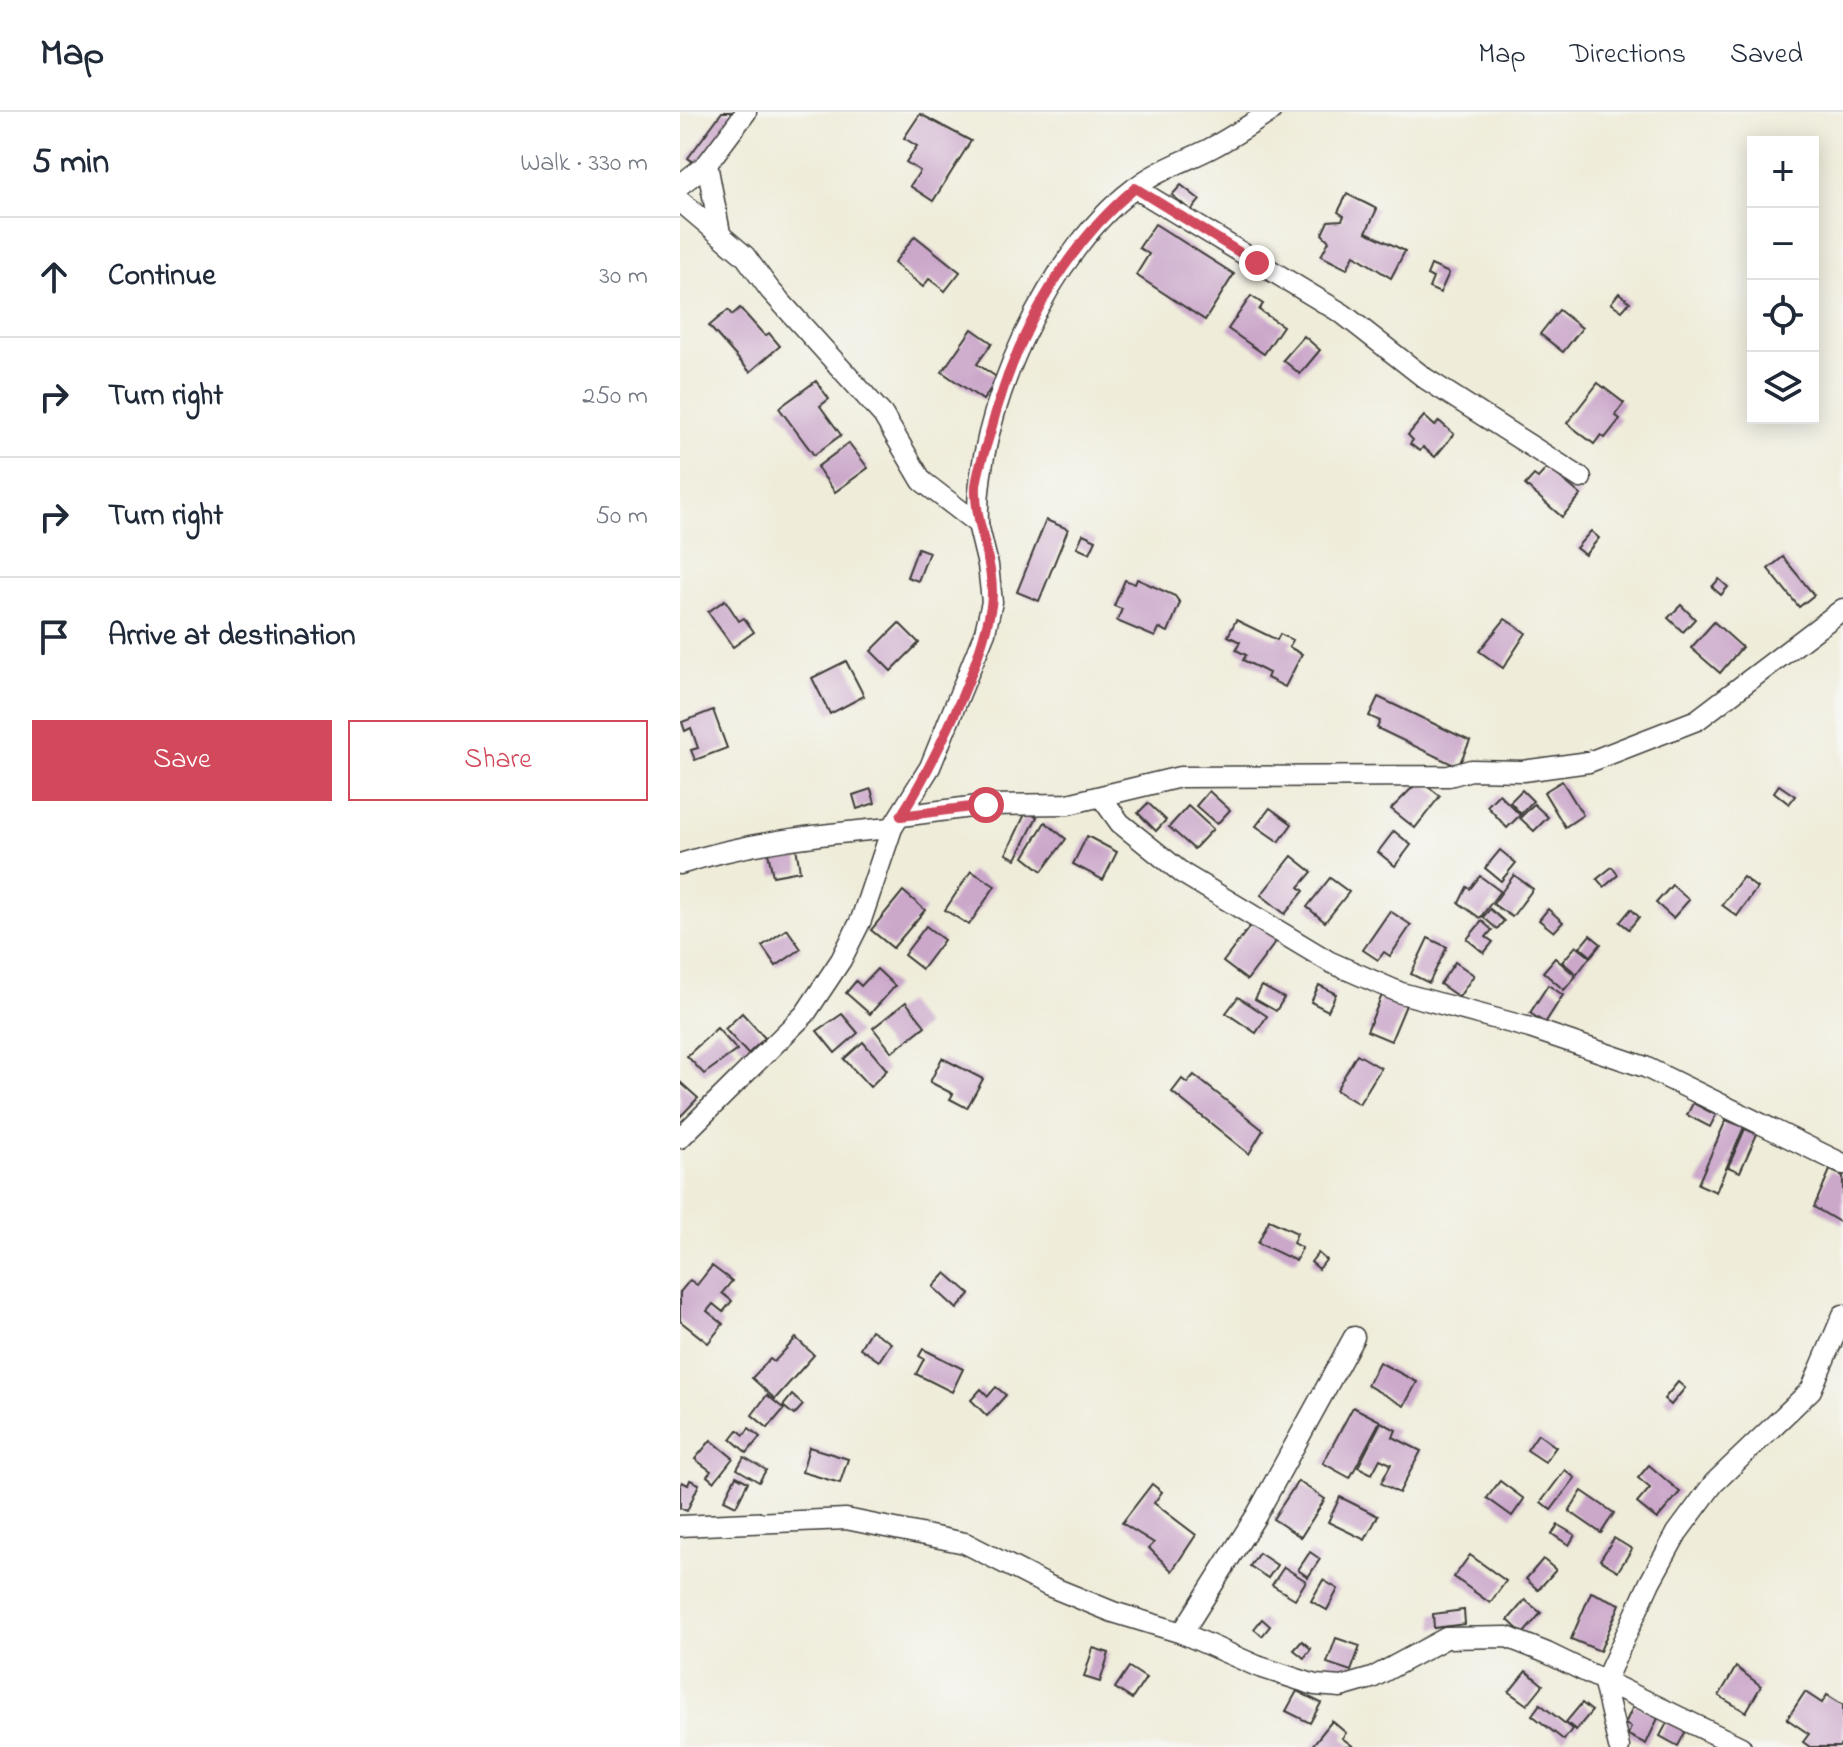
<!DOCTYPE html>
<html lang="en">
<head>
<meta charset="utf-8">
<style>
	:root { --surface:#fff; --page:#f6f6f7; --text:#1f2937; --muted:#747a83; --line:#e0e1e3; --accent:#d1495b }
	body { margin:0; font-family:"Indie Flower",sans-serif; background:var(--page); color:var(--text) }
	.controls { position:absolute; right:24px; top:24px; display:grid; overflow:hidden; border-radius:0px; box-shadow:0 4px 20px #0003 }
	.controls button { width:72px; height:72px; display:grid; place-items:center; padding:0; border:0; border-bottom:2px solid var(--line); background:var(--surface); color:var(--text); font:40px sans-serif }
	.stop { position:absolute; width:24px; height:24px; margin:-18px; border:6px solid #d1495b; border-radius:50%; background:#fff }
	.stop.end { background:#d1495b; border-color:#fff; box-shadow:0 2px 8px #0008 }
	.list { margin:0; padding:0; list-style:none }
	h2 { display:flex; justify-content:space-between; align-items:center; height:104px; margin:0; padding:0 32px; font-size:34px }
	h2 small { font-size:26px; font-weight:400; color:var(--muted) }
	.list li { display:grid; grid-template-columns:52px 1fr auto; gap:24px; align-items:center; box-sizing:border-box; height:120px; padding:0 32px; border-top:2px solid var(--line) }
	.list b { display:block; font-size:30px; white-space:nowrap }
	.list em { font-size:26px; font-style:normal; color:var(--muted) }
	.actions { display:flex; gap:16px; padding:24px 32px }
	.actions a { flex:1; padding:18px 0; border:2px solid var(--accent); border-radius:0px; text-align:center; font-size:28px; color:var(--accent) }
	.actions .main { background:var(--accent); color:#fff }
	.icon { flex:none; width:44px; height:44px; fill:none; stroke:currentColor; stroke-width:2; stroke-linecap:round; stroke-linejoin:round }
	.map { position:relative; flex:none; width:1163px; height:1635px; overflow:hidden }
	header { display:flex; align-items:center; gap:48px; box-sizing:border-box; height:112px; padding:0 40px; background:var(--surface); border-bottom:2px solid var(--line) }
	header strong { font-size:38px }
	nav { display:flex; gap:44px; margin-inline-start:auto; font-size:28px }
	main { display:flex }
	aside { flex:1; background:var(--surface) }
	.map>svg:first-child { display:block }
</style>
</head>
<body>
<header>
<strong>Map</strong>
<nav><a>Map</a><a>Directions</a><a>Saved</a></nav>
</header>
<main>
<aside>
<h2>5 min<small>Walk · 330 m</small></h2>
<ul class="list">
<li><svg class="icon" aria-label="ahead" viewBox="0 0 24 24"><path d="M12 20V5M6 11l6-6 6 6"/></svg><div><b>Continue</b></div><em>30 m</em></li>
<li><svg class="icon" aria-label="right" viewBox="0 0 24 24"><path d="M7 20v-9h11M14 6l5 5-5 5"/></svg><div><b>Turn right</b></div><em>250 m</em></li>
<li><svg class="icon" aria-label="right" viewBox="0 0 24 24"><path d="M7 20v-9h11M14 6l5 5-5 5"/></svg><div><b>Turn right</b></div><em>50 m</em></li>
<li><svg class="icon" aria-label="arrive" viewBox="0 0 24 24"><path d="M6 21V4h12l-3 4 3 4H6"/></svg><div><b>Arrive at destination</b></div></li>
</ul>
<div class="actions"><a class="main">Save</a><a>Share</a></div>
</aside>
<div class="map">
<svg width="1163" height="1635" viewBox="0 0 1163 1635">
	<rect width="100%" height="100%" fill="#f6f6f2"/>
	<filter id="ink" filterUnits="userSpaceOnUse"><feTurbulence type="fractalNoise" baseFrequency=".0125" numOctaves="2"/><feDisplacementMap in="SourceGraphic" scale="16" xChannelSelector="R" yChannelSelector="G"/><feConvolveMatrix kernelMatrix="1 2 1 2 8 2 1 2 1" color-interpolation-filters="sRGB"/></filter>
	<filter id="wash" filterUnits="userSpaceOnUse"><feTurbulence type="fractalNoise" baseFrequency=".006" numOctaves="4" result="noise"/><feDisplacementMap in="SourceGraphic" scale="32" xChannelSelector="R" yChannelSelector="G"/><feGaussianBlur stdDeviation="1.8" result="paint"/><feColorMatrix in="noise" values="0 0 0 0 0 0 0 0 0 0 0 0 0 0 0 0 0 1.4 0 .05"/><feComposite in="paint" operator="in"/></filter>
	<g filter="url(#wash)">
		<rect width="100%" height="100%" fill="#efecd9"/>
		<g id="blocks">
			<g fill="#cba7ca">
				<path d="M42,0H57L17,53L8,46Z"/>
				<path d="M240,2L291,29L253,89L230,74L240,59L226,50L237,34L224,26Z"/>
				<path d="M501,73L520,88L511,99L492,83Z"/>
				<path d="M667,82L697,97L686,120L725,139L711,166L674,143L667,157L641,144L649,129L642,122L648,109L662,108L664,104L658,100Z"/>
				<path d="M475,112L554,162L525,208L456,163L469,142L459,136Z"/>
				<path d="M235,124L280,160L265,179L249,167L243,175L214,151Z"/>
				<path d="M751,153L769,161L760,181L749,176L753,166L747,163Z"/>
				<path d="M939,181L950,190L942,199L931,191Z"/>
				<path d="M571,184L583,192L579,198L603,214L584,242L548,217Z"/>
				<path d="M60,196L85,224L89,221L100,234L70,260L29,214L48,198L52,203Z"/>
				<path d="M879,198L902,216L883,240L860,222Z"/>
				<path d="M292,217L312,231L297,252L318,266L303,288L262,260Z"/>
				<path d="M624,224L640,238L620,262L603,248Z"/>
				<path d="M136,269L149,287L140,294L161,323L134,343L99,296Z"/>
				<path d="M918,271L944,291L935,303L940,307L925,326L921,323L914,332L887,311Z"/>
				<path d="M744,304L755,314L759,309L774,322L755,345L743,335L740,339L730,332L733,328L728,323Z"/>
				<path d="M169,331L188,356L155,380L137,355Z"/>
				<path d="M868,355L901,383L882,405L845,373L854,363L858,366Z"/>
				<path d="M366,408L388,417L359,489L337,480Z"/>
				<path d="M911,419L919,426L905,443L896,436Z"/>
				<path d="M403,422L416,428L410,441L397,435Z"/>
				<path d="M238,436L249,440L238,469L227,465Z"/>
				<path d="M1103,445L1134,483L1119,495L1088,457Z"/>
				<path d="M457,467L495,484L500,491L488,520L479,516L475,525L437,509L442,497L434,494L445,468L455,472Z"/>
				<path d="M1039,467L1048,475L1041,483L1032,475Z"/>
				<path d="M45,488L59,509L64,506L74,520L53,535L28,500Z"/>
				<path d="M1001,493L1015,507L1003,520L988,506Z"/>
				<path d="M825,507L846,521L823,556L799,539Z"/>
				<path d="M556,508L597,528L600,522L613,528L609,535L622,542L605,575L587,566L589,561L563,548L566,543L556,538L560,530L548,524Z"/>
				<path d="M1034,510L1062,535L1040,561L1011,536Z"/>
				<path d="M219,511L239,531L211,559L191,539Z"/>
				<path d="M166,549L184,584L150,602L132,566Z"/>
				<path d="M698,585L790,629L778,655L697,616L700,609L689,604Z"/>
				<path d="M33,598L47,636L15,648L11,638L18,636L11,616L5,619L2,610Z"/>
				<path d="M740,668L760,684L735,716L711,697Z"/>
				<path d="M882,669L903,703L885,715L864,680Z"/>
				<path d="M1099,673L1115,684L1109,692L1094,680Z"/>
				<path d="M191,677L195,691L177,697L173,683Z"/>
				<path d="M842,678L853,689L841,702L830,690Z"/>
				<path d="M529,679L550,698L537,712L516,694Z"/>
				<path d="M819,682L840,703L827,716L807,694Z"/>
				<path d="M468,691L486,708L476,719L458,701Z"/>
				<path d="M854,692L868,705L854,719L840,706Z"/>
				<path d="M508,694L533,717L514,737L489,715Z"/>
				<path d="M590,696L612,712L599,730L576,714Z"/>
				<path d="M346,700L357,705L336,747L326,742Z"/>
				<path d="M365,710L386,727L362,759L344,745Z"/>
				<path d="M714,719L731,733L715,754L698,740Z"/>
				<path d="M407,724L437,740L423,768L393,752Z"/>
				<path d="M116,735L120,759L93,764L88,741Z"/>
				<path d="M820,738L836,751L821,769L805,756Z"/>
				<path d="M612,744L632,760L619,775L624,779L605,802L581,783Z"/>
				<path d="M932,755L938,763L924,775L917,767Z"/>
				<path d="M291,759L315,774L289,813L265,798Z"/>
				<path d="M834,763L853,777L832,805L813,792Z"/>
				<path d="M800,764L820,779L800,806L779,791L787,775L790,777Z"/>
				<path d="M1063,765L1077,776L1057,804L1042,793Z"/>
				<path d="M650,766L669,780L645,810L627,795Z"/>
				<path d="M992,773L1009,788L993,806L976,791Z"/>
				<path d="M223,779L245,798L213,836L191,818Z"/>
				<path d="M810,797L824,809L817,817L803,805Z"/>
				<path d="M868,797L883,810L874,820L859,808Z"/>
				<path d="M951,797L959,805L949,817L940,810Z"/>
				<path d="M710,799L731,813L710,844L704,840L698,848L683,838Z"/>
				<path d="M574,809L598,827L567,868L543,850Z"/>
				<path d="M802,809L812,818L806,825L813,830L804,841L787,827Z"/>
				<path d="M246,814L264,828L242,857L224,843Z"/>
				<path d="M107,817L121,837L96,854L82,834Z"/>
				<path d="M910,823L921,832L911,844L900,835Z"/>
				<path d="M748,826L767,835L749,871L731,862Z"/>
				<path d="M896,834L910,845L897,862L882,850Z"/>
				<path d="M875,846L896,864L884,878L863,860Z"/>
				<path d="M775,850L794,863L779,885L760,872Z"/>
				<path d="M197,857L215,874L190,902L166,881L176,869L181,874Z"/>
				<path d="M639,873L656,882L648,899L631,890Z"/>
				<path d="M868,873L883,883L865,911L850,901Z"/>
				<path d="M582,874L604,886L596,899L575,887Z"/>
				<path d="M702,883L726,893L711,929L687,919Z"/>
				<path d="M558,885L587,904L576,921L546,901Z"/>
				<path d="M226,890L245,914L212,940L193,916Z"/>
				<path d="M62,901L85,926L68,942L45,917Z"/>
				<path d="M162,902L178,921L155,941L137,919Z"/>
				<path d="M37,916L57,938L24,962L7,944Z"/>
				<path d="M183,930L207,958L190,975L164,947Z"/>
				<path d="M677,942L701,956L679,992L656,978Z"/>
				<path d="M262,946L303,967L287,996L270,987L273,982L250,970Z"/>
				<path d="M514,963L583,1018L569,1042L492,980L502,967L507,971Z"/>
				<path d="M0,970L18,986L0,1005Z"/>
				<path d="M1013,991L1036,1003L1030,1015L1007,1003Z"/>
				<path d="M1046,1008L1064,1015L1036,1080L1018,1072Z"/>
				<path d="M1065,1017L1077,1022L1060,1060L1048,1055Z"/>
				<path d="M1150,1058L1163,1064V1112L1134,1095Z"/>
				<path d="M589,1108L617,1121L613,1131L622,1136L616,1149L578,1131Z"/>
				<path d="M638,1141L646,1148L639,1157L631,1150Z"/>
				<path d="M32,1154L52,1169L42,1181L52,1189L43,1200L33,1192L27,1199L43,1212L28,1231L0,1209V1180L10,1168L17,1173Z"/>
				<path d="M266,1161L290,1182L277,1197L253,1175Z"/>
				<path d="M191,1218L211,1231L199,1249L180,1236Z"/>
				<path d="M116,1226L134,1243L95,1287L72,1266L90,1247L94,1250Z"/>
				<path d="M243,1237L283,1257L272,1280L236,1262L244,1247L239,1244Z"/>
				<path d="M699,1250L737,1270L724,1294L687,1273Z"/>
				<path d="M998,1270L1005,1276L991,1293L984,1287Z"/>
				<path d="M316,1275L326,1283L307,1304L291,1288L301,1277L308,1284Z"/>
				<path d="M87,1283L104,1297L88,1316L72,1303Z"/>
				<path d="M112,1283L123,1293L114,1303L103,1294Z"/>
				<path d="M673,1295L700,1309L670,1366L643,1351Z"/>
				<path d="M701,1310L716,1318L713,1325L741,1339L719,1381L701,1371L711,1352L700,1347L692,1362L678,1355Z"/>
				<path d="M69,1316L80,1325L67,1341L51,1327L58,1318L64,1323Z"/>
				<path d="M858,1322L876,1335L865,1350L847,1338Z"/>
				<path d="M31,1328L53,1346L34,1370L27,1364L31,1359L15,1347Z"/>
				<path d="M129,1335L168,1347L160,1371L122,1360Z"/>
				<path d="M64,1345L86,1358L79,1370L57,1357Z"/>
				<path d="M969,1353L1000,1380L977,1407L957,1391L970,1376L958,1366Z"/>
				<path d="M885,1358L895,1366L871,1398L861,1390Z"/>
				<path d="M56,1364L68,1370L56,1394L44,1388Z"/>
				<path d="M10,1368L19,1372L7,1399L0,1396V1375L2,1370L8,1373Z"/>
				<path d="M618,1369L645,1387L621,1425L593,1407Z"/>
				<path d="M820,1369L844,1387L832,1404L807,1386Z"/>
				<path d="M472,1372L482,1380L474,1391L516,1423L492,1459L469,1436L474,1431L442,1411Z"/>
				<path d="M902,1379L934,1401L921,1421L889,1399Z"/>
				<path d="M660,1385L698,1404L685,1428L648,1410Z"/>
				<path d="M878,1413L895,1423L889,1433L872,1422Z"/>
				<path d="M934,1426L952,1437L938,1459L920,1448Z"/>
				<path d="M630,1440L640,1447L628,1465L618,1458Z"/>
				<path d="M579,1441L597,1453L588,1466L570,1454Z"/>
				<path d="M790,1443L826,1469L810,1491L774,1465Z"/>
				<path d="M863,1447L876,1458L858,1478L846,1467Z"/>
				<path d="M604,1455L626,1469L615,1487L592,1473Z"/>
				<path d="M643,1468L658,1477L647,1498L631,1489Z"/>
				<path d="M911,1480L940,1492L920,1539L891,1527Z"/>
				<path d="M845,1488L861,1501L843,1522L828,1508Z"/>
				<path d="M784,1498L785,1512L754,1516L753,1502Z"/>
				<path d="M582,1507L590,1514L582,1524L574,1517Z"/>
				<path d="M656,1526L680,1534L671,1559L647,1551Z"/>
				<path d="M622,1529L631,1537L624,1546L614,1538Z"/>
				<path d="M413,1536L429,1541L420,1570L404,1565Z"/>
				<path d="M449,1555L466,1566L452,1587L435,1576Z"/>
				<path d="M1056,1555L1081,1574L1066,1600L1039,1584Z"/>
				<path d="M846,1559L863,1573L847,1593L829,1580Z"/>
				<path d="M617,1579L641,1591L630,1611L606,1599Z"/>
				<path d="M1125,1580L1142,1591L1147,1583L1163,1593V1630L1159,1635H1130L1123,1630L1129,1622L1107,1607Z"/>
				<path d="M902,1591L912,1599L896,1618L886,1610Z"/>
				<path d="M860,1592L892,1617L884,1628L852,1603Z"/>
				<path d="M954,1592L979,1604L966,1632L948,1623L951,1615L945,1612Z"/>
				<path d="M652,1609L666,1621L662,1626L674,1635H631Z"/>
				<path d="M988,1609L1006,1619L998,1634L980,1624Z"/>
			</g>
		</g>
	</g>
	<g filter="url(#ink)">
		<use href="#blocks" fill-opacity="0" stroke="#3c3b38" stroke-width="2"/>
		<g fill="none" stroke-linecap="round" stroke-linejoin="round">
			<defs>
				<g id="minor">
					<path d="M27,52L40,121"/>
					<path d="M0,73L27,52L66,0"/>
					<path d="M455,76L663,202L746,267L901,366"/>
					<path d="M0,89L65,144L90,178L203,303L242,369L298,412L308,453L312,490L305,520L250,655L212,716L181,808L161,848L125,902L0,1026"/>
					<path d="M298,412C294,303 370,133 462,71C484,55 509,48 533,35C552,25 571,12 590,0"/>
					<path d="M422,686L440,711L502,761L650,850L721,881L850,916L965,955L1163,1052"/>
					<path d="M221,704L306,693L388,692L500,665L769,664L791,658L843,659L909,650L1017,608L1163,497"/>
					<path d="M0,752C70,730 139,722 212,716"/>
					<path d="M0,1414L166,1407L285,1431L369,1474L433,1500L502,1521L577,1554L635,1573L661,1575L692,1566L766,1526L827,1525L867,1541L1061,1635"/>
					<path d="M502,1521L576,1404L674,1225"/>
					<path d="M939,1635L924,1571L970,1470L997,1421L1034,1371L1131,1278L1163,1203"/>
				</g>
			</defs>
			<use href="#minor" stroke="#3c3b38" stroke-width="23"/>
			<use href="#minor" stroke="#fff" stroke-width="20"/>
		</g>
	</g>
	<g fill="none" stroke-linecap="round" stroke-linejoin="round" filter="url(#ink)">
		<path stroke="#d1495b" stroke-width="10" d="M306,693L221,704C254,651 301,554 311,494C317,454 294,414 296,374C298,357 305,338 310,321C334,228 381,138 455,76L577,151"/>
	</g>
</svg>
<div class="controls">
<button>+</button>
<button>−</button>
<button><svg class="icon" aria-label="locate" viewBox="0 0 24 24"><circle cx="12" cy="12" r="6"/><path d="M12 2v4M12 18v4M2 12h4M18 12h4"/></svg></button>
<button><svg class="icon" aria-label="layers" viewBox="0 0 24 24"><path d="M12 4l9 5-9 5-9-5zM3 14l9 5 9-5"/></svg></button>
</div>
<div class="stop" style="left:306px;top:693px"></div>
<div class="stop end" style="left:577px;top:151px"></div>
</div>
</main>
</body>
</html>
